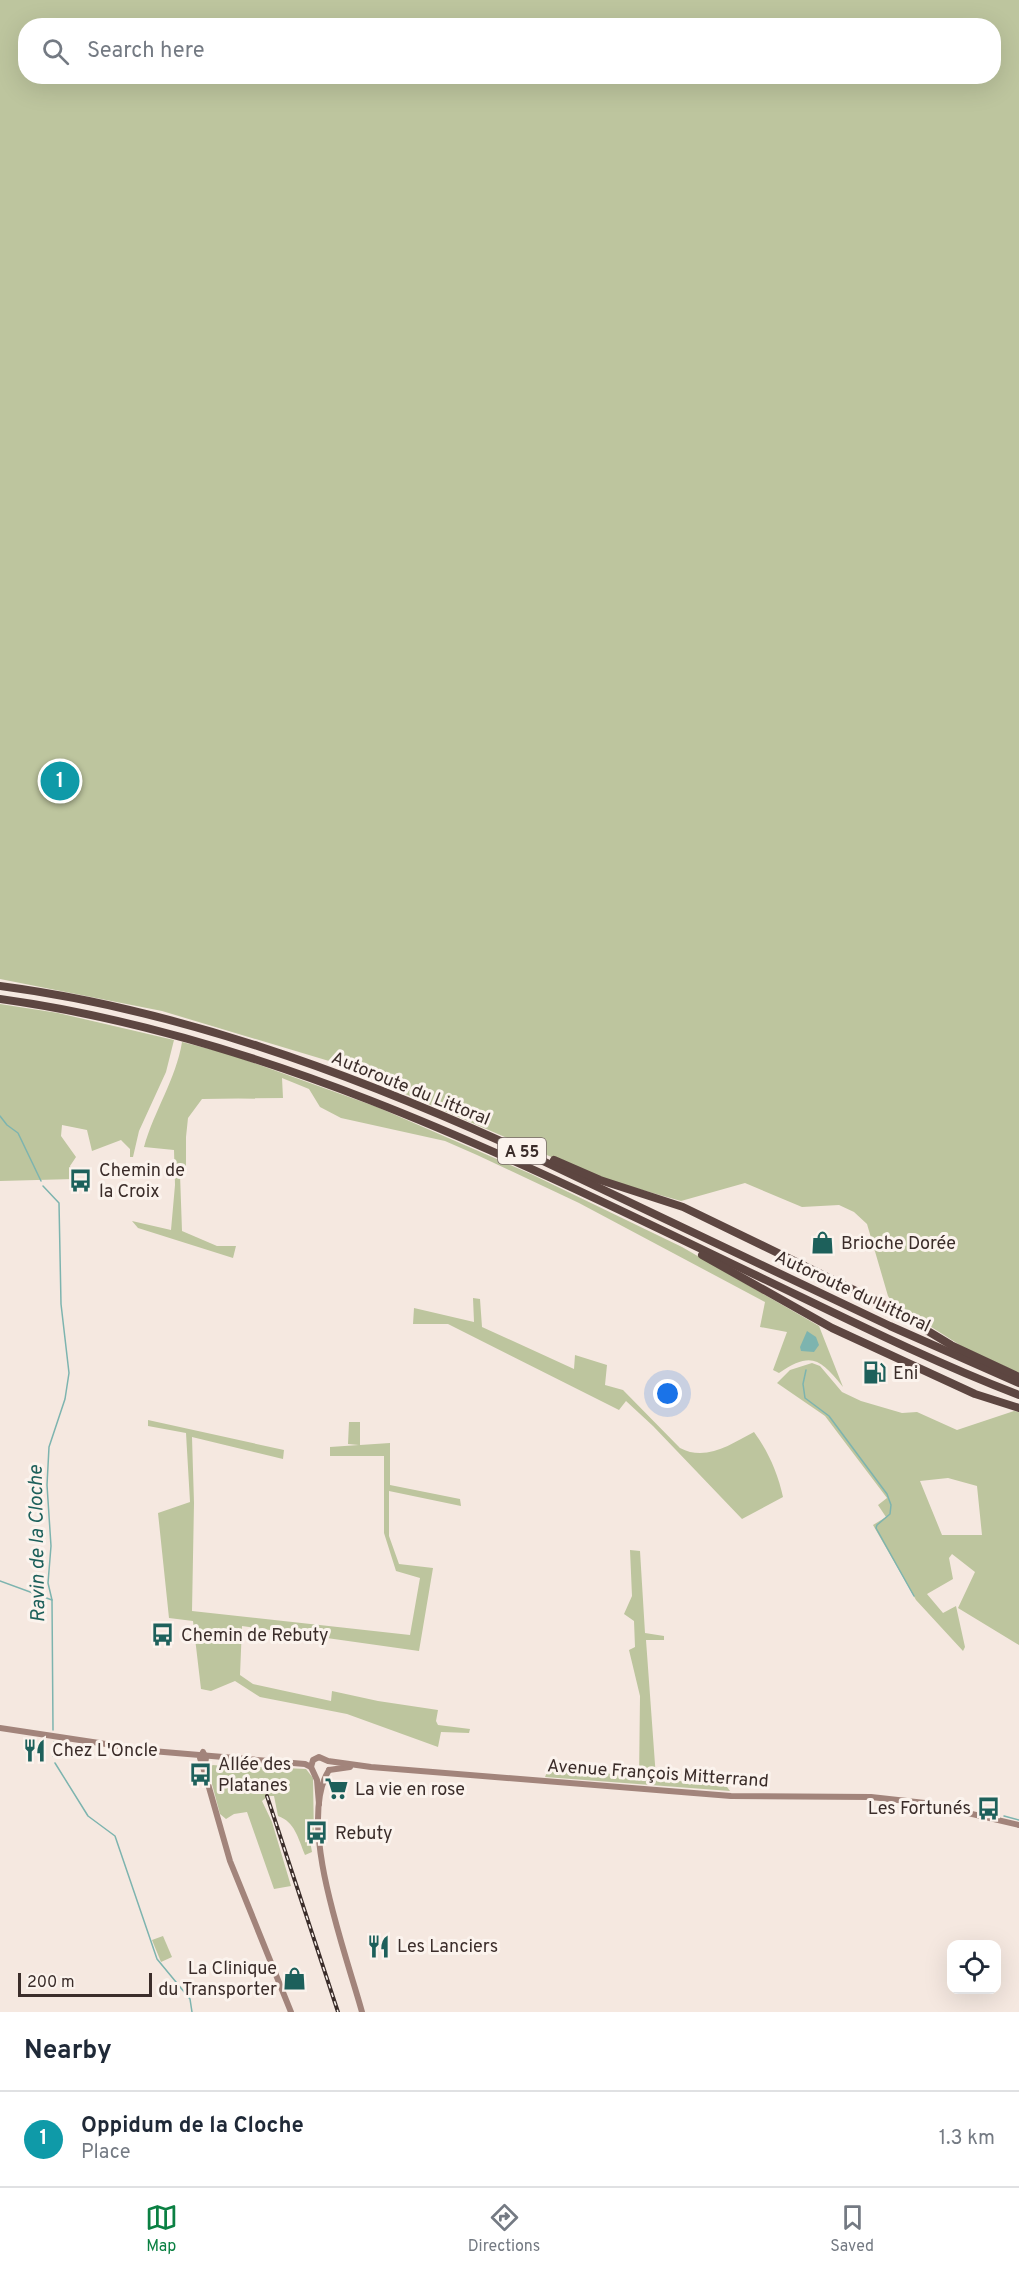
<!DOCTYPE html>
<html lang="en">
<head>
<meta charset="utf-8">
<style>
	:root { --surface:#fff; --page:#f6f6f7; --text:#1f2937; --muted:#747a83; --line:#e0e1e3; --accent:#0b8043 }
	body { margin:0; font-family:Overpass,sans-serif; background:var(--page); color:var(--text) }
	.controls { position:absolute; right:18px; bottom:18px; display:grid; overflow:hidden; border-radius:12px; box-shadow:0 6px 24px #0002 }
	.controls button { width:54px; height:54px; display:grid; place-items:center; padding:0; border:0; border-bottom:2px solid var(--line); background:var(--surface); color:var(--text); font:30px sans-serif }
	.scale { position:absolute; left:18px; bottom:15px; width:134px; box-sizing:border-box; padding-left:6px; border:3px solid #3b2d2a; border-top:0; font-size:16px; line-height:21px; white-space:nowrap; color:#3b2d2a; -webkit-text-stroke:4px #fbf3ed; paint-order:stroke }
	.you { position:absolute; left:668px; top:1394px; width:21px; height:21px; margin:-15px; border:4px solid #fff; border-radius:50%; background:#1a73e8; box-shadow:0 0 0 9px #1a73e833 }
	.badge { display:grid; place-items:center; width:39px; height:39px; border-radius:50%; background:var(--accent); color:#fff; font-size:20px; font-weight:700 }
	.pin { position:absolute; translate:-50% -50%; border:3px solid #fff; box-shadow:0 2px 6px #0006 }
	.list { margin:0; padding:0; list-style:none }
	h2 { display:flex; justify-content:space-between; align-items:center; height:78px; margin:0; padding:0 24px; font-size:26px }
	h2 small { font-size:20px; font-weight:400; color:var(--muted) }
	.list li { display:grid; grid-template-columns:39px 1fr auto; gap:18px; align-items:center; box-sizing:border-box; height:96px; padding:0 24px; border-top:2px solid var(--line) }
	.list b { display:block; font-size:22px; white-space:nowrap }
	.list p { margin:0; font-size:20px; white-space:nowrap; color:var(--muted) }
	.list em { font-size:20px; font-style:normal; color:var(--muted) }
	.icon { flex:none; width:33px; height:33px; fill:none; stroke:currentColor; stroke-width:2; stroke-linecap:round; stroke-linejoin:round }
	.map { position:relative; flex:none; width:1019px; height:2012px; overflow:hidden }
	.search { position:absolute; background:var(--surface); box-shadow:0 6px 24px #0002; left:18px; right:18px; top:18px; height:66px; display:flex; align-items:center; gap:15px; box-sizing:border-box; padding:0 21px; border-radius:24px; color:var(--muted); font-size:22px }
	.sheet { height:174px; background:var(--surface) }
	nav { display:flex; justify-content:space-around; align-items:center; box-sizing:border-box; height:84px; border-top:2px solid var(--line); background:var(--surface); font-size:16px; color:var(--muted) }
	nav a { display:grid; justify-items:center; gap:3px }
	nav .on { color:var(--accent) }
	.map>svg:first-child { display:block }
</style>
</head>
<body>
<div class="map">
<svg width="1019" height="2012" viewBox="0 0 1019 2012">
	<rect width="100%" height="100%" fill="#f5e8e0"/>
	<g fill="#bdc59e" fill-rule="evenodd">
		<path d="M0,0H1019V1373L963,1347L893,1303L888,1296L867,1224L854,1212L839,1205L802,1207L745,1183L681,1201L600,1178L329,1061L162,1011L0,979ZM26,26H994V76H26Z"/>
		<path d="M0,1004L58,1013L174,1040L166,1072L139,1131L133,1157H130V1149L121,1140L92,1151L87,1130L62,1125L61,1136L76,1157L70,1166L74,1179L0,1181Z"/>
		<path d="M182,1042L229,1054L377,1107L531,1174L682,1247L819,1326L843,1387C820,1359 812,1351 779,1373L773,1370L787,1332L760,1327L765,1302L579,1203L477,1155L445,1141L341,1118L320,1107L309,1089L282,1078L283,1098L202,1099L188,1118L186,1137V1174H180L182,1231L217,1246H236L233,1258L138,1228L132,1221L171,1230L175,1185L174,1150L144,1147C154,1111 176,1079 182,1042Z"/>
		<path d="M473,1298L480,1299L482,1327L574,1369L575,1355L607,1365L605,1385L623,1390L680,1448C706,1462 731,1444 754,1432C768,1451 778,1473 783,1497L742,1519L653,1426L626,1401L619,1410L448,1324H413L414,1308L474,1322Z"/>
		<path d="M812,1363L820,1366L842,1392L861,1401L902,1413L917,1412L957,1430L1014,1411L1019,1412V1645L958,1608L975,1572L952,1554L949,1558L953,1579L927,1594L943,1613L956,1606L965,1647L963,1651L916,1600L873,1525L886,1517L878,1505L887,1498L825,1416L777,1383L790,1370ZM948,1478L977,1486L982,1535H942L920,1481Z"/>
		<path d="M148,1420L284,1450L283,1459L192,1437L194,1503L192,1611L410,1635L420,1578L396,1571L384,1533V1456H330V1447L359,1445L348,1444L349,1422H360V1445L390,1443V1485L460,1499L461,1506L389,1491V1536L399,1564L433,1568L419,1651L242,1626L240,1675L253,1684L331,1701L332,1691L378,1701L438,1710L436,1721L438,1725L470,1729L469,1733L441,1732L438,1747L347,1714L260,1697L235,1681L211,1691L201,1689L193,1621L169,1618L158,1513L190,1502L186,1433L148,1426Z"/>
		<path d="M630,1550L640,1551L645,1633L664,1636V1640H646L656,1778L727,1787L730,1791L545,1777L548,1770L606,1773L639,1780L640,1696L629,1650L635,1647L634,1621L624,1614L632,1596Z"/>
		<path d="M213,1765L252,1769L261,1767L306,1769L313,1778L314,1840L310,1841L312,1852L305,1855C298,1838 295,1822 278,1816L274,1796H268L262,1801L272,1822L291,1886L274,1889L247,1812L234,1814L226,1819L220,1814L209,1773V1767Z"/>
		<path d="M163,1936L172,1957L161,1962L152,1940Z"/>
	</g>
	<path fill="#7db4af" d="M807,1331L816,1337L819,1345L814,1352L801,1351L800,1347Z"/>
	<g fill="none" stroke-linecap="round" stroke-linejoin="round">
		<g stroke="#7db4af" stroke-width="1.5">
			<path d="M0,1116L7,1125L18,1133L41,1181"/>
			<path d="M43,1186L59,1203L61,1304L69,1373L65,1399L49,1447L47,1485L51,1546L48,1583L52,1600L53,1730"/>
			<path d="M806,1370L803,1384L805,1398L829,1416L887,1494L891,1505L890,1514L877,1525L876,1528L914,1596"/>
			<path d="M0,1581L52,1600"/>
			<path d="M53,1756L54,1742"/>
			<path d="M55,1763L88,1816L115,1836L157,1959L190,1999L192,2012"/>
			<path d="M1004,1816L1019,1820"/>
		</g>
		<g stroke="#a2847b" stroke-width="6">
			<path d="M0,1728L152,1751L305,1764L311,1767"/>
			<path d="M203,1752L206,1758L204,1770L200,1758Z"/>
			<path d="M204,1770L230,1861L291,2012"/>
			<path d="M329,1770C296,1823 346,1953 362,2012"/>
			<path d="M329,1770L350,1767"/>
			<path d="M319,1804L317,1780L311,1767L313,1760L319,1757L328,1761L371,1767L731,1796L871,1797L925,1803L1019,1825"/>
		</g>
		<g stroke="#5d4641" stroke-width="8">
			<path d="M0,986C175,1009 345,1071 505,1143L890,1326L1019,1383"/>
			<path d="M0,999C274,1037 522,1163 768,1281C851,1321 933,1362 1019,1395"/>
			<path d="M554,1160L600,1180L683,1207L883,1304L951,1345L1019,1377"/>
			<path d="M702,1255L832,1328L975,1394L1019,1408"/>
		</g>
		<defs>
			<path id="rail" d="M267,1796L338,2012"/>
		</defs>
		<use href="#rail" stroke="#3b2d2a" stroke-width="4"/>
		<use href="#rail" stroke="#fbf3ed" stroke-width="1.5" stroke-dasharray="4.5" stroke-linecap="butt"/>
	</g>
	<defs>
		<symbol id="bus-bare" viewBox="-9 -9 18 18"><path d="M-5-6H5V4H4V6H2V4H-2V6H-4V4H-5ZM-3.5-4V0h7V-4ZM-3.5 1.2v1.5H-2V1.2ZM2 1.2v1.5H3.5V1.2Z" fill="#1d605b" stroke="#fbf3ed" stroke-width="2.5" paint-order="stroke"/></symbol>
		<symbol id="shop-bare" viewBox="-9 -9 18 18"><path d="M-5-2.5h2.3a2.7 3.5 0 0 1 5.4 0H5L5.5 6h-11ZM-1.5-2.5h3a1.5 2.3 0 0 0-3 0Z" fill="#1d605b" stroke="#fbf3ed" stroke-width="2.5" paint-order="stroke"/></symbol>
		<symbol id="fuel-bare" viewBox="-9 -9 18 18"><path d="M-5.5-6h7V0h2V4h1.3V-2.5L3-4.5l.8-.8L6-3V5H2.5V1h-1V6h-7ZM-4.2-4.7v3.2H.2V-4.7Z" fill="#1d605b" stroke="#fbf3ed" stroke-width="2.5" paint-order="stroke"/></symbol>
		<symbol id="restaurant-bare" viewBox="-9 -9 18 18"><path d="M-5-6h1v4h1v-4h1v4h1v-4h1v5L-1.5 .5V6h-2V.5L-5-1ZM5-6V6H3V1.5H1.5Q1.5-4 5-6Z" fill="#1d605b" stroke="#fbf3ed" stroke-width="2.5" paint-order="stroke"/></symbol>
		<symbol id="supermarket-bare" viewBox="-9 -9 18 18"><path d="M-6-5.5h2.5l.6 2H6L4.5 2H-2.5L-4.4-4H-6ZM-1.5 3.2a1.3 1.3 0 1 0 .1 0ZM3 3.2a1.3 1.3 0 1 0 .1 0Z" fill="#1d605b" stroke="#fbf3ed" stroke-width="2.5" paint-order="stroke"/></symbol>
	</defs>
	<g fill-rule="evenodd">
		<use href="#bus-bare" x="64" y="1164" width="33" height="33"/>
		<use href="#shop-bare" x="806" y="1226" width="33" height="33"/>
		<use href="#fuel-bare" x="858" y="1356" width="33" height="33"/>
		<use href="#bus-bare" x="146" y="1618" width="33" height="33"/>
		<use href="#restaurant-bare" x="18" y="1734" width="33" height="33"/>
		<use href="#bus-bare" x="184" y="1758" width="33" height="33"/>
		<use href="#supermarket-bare" x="320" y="1772" width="33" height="33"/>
		<use href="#bus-bare" x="972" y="1792" width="33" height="33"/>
		<use href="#bus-bare" x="300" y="1816" width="33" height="33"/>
		<use href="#restaurant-bare" x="362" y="1930" width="33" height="33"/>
		<use href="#shop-bare" x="278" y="1962" width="33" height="33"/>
	</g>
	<g text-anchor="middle" stroke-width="6" stroke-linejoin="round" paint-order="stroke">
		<rect fill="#fbf3ed" stroke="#756864" stroke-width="1.5" x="498" y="1138" width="48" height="26" rx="4.5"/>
		<g font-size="16" font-weight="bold" fill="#3b2d2a">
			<text x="522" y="1157">A 55</text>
		</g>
		<g font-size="18" fill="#3b2d2a" stroke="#fbf3ed">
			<text transform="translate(411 1088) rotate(22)" y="6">Autoroute du Littoral</text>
			<text transform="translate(853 1291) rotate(25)" y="6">Autoroute du Littoral</text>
			<text transform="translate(658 1773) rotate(4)" y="6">Avenue François Mitterrand</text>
		</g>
		<g font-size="18" fill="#3b2d2a" stroke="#fbf3ed" text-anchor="start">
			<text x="99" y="1176">Chemin de<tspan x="99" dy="21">la Croix</tspan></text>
			<text x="841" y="1249">Brioche Dorée</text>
			<text x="893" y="1379">Eni</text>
			<text x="181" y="1641">Chemin de Rebuty</text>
			<text x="52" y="1756">Chez L'Oncle</text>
			<text x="218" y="1770">Allée des<tspan x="218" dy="21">Platanes</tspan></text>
			<text x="355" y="1795">La vie en rose</text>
			<text x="971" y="1814" text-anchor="end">Les Fortunés</text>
			<text x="335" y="1839">Rebuty</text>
			<text x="397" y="1952">Les Lanciers</text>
			<text x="277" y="1974" text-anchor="end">La Clinique<tspan x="277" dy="21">du Transporter</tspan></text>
		</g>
		<g font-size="20" font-style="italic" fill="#1d605b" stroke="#fbf3ed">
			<text transform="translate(36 1544) rotate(-91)" y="7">Ravin de la Cloche</text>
		</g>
	</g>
</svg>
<div class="controls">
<button><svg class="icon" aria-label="locate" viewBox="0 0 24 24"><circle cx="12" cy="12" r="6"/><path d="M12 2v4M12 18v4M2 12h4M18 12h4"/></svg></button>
</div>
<div class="scale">200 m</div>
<div class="you"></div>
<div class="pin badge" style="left:60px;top:781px;background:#0f9aa8">1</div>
<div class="search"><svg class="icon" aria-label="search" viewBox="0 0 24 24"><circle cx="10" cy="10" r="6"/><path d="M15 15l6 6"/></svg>Search here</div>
</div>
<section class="sheet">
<h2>Nearby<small></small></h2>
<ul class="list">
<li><span class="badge" style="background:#0f9aa8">1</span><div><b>Oppidum de la Cloche</b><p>Place</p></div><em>1.3 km</em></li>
</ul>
</section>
<nav>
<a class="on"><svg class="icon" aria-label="map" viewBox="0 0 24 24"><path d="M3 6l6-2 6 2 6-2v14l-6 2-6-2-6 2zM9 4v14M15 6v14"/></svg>Map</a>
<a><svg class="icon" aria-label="directions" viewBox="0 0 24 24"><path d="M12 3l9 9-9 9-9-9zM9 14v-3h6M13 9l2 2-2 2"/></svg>Directions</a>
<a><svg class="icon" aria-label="saved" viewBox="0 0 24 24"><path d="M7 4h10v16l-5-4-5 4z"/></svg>Saved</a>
</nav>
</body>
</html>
